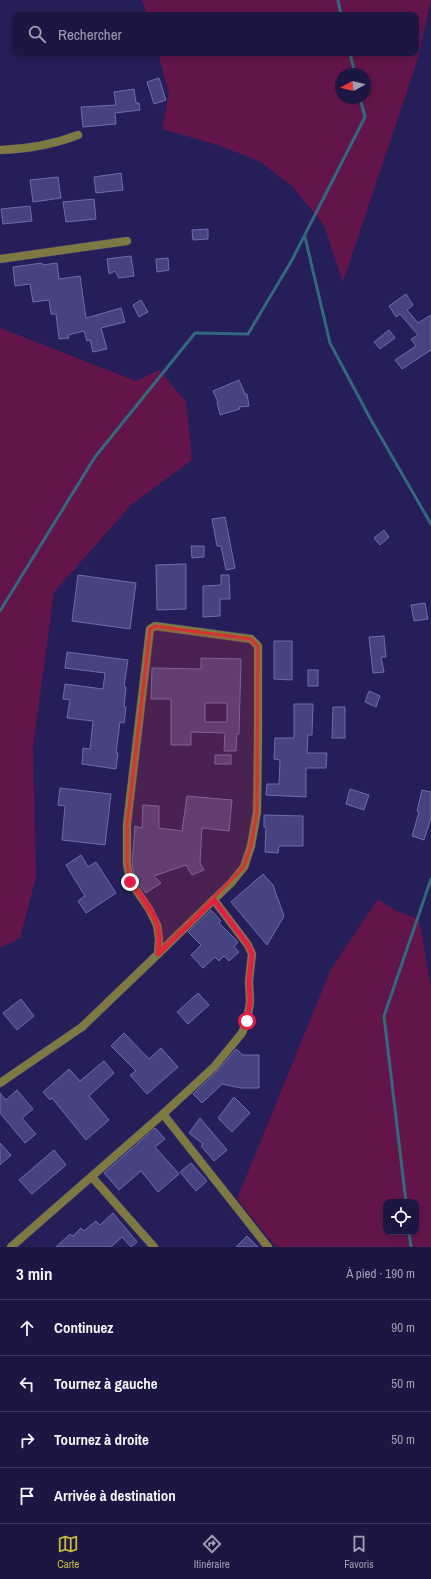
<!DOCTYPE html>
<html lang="fr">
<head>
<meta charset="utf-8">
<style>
	:root { --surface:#1c1643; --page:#251f4a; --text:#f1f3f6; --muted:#a09fb2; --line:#3a355c; --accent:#c7bb3b }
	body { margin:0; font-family:"Archivo Narrow",sans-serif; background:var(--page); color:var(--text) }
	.controls { position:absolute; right:12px; bottom:12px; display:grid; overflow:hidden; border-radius:8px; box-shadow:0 2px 6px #0003 }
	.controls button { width:36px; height:36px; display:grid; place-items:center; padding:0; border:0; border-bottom:1px solid var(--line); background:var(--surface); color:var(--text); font:20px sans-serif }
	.compass { position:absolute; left:335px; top:68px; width:36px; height:36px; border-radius:50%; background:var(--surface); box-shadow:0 2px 6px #0003; rotate:262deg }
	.stop { position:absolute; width:12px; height:12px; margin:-9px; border:3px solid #e11d48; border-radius:50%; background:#fff }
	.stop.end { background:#e11d48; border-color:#fff; box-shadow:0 1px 4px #0008 }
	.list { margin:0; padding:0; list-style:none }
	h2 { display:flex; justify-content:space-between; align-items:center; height:52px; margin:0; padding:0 16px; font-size:17px }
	h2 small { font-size:13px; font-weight:400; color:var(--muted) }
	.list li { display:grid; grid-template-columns:26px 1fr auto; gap:12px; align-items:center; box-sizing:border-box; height:56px; padding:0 16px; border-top:1px solid var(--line) }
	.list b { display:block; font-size:15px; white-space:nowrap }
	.list em { font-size:13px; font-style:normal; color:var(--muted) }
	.icon { flex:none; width:22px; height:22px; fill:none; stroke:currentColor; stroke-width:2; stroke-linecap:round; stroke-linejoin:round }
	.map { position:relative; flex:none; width:431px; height:1247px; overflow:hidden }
	.search { position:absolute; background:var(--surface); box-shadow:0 2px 6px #0003; left:12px; right:12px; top:12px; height:44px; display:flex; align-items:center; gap:10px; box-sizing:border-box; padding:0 14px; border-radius:8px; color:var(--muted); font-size:15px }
	.sheet { height:276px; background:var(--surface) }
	nav { display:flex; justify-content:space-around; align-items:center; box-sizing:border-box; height:56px; border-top:1px solid var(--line); background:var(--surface); font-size:11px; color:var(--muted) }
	nav a { display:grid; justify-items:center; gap:2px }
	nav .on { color:var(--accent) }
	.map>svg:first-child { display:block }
</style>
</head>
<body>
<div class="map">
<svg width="431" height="1247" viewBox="0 0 431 1247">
	<rect width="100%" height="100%" fill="#261e59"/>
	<g fill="#63154a" fill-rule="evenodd">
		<path d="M142,0H431L418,58L343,282L324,225L292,186L259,161L215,144L162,129L169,94L158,53H416V15H147ZM341,74H365V98H341Z"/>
		<path d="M0,328L136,381L159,370L186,402L192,460L131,505L54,592L33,747L36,877L20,938L0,948Z"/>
		<path d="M378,899L394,910L419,919L431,987V1247H276L237,1199L331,969ZM386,1202H416V1232H386Z"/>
	</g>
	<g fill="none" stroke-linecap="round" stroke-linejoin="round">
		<g stroke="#31697d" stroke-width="3">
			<path d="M338,0L341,15"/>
			<path d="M350,53L355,74"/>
			<path d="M305,237L330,343L371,420L431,524"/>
			<path d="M0,611L95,457L195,333L248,334L292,260L365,117L360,98"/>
			<path d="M406,1202L384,1016L431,879"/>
			<path d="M409,1232L411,1247"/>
		</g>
	</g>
	<g fill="#474381" stroke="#6e6caf" fill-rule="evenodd">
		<path d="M159,78L166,100L154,104L147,82Z"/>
		<path d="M134,89L136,103H139L140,110L115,113L116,124L83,127L81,107L116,105L114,92Z"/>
		<path d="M121,173L123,190L96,193L94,177Z"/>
		<path d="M58,177L61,198L33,202L30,180Z"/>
		<path d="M94,199L96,219L66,222L63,202Z"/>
		<path d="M30,206L32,221L3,224L1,209Z"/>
		<path d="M208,229V239L193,240L192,230Z"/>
		<path d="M131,256L134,276L119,278L115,271L109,274L107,259Z"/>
		<path d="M168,258L169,270L157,272L156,259Z"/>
		<path d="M42,263V265L57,263L59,279L80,276L86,318L121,308L125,322L101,328L107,349L93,352L90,340L87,341L84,331L68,335L69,338L59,339L56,314H51L49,300L33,302L30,284L15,286L13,267Z"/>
		<path d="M406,294L413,305L407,310L418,323L431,315V350L402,369L395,360L416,346L411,339L418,335L400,314L396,317L389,306Z"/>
		<path d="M141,300L148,312L139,317L133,305Z"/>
		<path d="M389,330L395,338L380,349L374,342Z"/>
		<path d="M239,380L245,394H247L249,406L239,407L240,409L220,415L217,402H218L213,391Z"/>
		<path d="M225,517L235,568L226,570L221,546H217L212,519Z"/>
		<path d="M384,530L389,537L380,545L374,538Z"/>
		<path d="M191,546H204V557L192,558Z"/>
		<path d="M186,564V609L157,610L156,565Z"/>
		<path d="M78,575L136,583L130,629L72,621Z"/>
		<path d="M221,575H229L230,599H220V616L203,617V586L221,585Z"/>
		<path d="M425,603L428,619L414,621L411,605Z"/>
		<path d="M384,636L386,657H381L384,672L373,673L369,637Z"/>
		<path d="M274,641H292V680L274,679Z"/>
		<path d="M67,652L128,660L124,686L126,687L124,707H126L124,723L120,722L116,753H118L116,769L82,764L83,748L90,749L93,721L67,718L70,700L63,699L65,684L103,689L105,673L65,668Z"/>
		<path d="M201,658L241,659L239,734H237L236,751H224L225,733L191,732V745H171V699H151L152,668L201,669ZM205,703H227V722H205Z"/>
		<rect x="308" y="670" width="10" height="16"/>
		<path d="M369,691L380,696L376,707L365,702Z"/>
		<path d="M294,704H313L312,735H308L307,753H327L326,768H306V797L266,795L267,784H279L280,760L274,759L275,738H294Z"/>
		<path d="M333,707H345V738H332Z"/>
		<rect x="215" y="755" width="16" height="9"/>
		<path d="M60,788L111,794L105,845L62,840L65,806L58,805Z"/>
		<path d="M350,789L369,795L364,810L346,804Z"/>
		<path d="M422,790L431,792V818L424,840L412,836L419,812L417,811Z"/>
		<path d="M187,796L232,800L229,831L202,828L200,863L204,870L192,875L186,865L154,876L161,883L146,893L135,879L132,864L135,826L142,828L143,805L159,806V828L182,831Z"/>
		<path d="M264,815L303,816V846H279L278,853L265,852L266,827H264Z"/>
		<path d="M81,855L88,867L96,862L116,893L86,913L78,901L85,896L66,865Z"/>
		<path d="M263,874L273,885L284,916L267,945L231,902Z"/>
		<path d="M211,910L221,921L219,923L238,942L234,947L239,952L229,961L224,956L219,961L215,957L203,968L191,955L201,945L188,932Z"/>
		<path d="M198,993L209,1005L188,1024L177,1012Z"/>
		<path d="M21,999L34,1016L17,1030L3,1013Z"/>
		<path d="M124,1033L149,1059L161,1048L178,1067L147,1094L130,1075L136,1071L111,1046Z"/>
		<path d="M236,1049L243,1055H259V1088H241L222,1084L202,1103L193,1094L218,1070Z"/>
		<path d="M104,1061L114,1073L89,1096L109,1120L86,1140L52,1098L50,1100L43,1092L69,1069L80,1081Z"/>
		<path d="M17,1090L33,1109L22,1118L36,1134L25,1143L0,1113V1093L6,1100Z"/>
		<path d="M234,1097L250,1113L232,1132L218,1118Z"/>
		<path d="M200,1118L227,1150L214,1161L201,1146L203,1144L189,1133Z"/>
		<path d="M155,1128L165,1139L155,1147L179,1174L158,1192L141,1171L119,1190L104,1173Z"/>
		<path d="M0,1143L11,1155L0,1165Z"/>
		<path d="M54,1150L66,1165L32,1194L19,1180Z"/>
		<path d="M191,1163L207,1181L196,1191L180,1172Z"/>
		<path d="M113,1213L137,1242L131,1247L122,1237L111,1247H56L70,1234L73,1236L81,1228L84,1231L96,1221L100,1225Z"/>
		<path d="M247,1236L258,1247H236Z"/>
	</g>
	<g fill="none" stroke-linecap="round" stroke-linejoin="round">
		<defs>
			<g id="street">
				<path d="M0,150C28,149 52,145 78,135"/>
				<path d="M0,259L127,241"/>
				<path d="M0,1083L82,1027L158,954L231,883L244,867L251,846L257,812L258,737V646L251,639L155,626L150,629L127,824V864L130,881L149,909L157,925L159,939L158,954"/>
				<path d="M163,1114L268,1247"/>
				<path d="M92,1177L154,1247"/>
				<path d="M11,1247L163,1114L214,1067L242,1033L247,1021L250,1002L249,981L252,954L248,945L214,900"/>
			</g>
		</defs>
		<use href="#street" stroke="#3f3870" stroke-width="9"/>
		<use href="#street" stroke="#7e7943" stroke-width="8"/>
	</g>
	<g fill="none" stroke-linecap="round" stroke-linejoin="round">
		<path stroke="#e11d48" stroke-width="5" d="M130,882C140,895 153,909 157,925C160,935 159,945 158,954L214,900L248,945L252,954L249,981L250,1002L247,1021"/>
	</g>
	<path fill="#d63133" fill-opacity="0.2" stroke="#d63133" stroke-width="3" stroke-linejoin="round" d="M155,626L251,639L258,646L257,812L251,846L244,867L158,954L157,925L130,881L127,864V824L150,629Z"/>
</svg>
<div class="controls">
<button><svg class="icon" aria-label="locate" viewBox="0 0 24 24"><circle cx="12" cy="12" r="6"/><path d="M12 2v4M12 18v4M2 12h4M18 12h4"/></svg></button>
</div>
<svg class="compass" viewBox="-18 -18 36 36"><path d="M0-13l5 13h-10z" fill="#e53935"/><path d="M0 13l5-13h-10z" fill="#a09fb2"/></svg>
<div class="stop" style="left:247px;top:1021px"></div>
<div class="stop end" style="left:130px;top:882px"></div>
<div class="search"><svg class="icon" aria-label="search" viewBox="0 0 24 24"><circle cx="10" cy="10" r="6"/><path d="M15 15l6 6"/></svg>Rechercher</div>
</div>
<section class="sheet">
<h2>3 min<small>À pied · 190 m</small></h2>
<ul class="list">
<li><svg class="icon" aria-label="ahead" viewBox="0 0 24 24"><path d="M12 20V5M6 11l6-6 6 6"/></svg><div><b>Continuez</b></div><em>90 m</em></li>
<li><svg class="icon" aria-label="left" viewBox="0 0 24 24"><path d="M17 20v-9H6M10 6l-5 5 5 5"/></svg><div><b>Tournez à gauche</b></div><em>50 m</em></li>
<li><svg class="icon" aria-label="right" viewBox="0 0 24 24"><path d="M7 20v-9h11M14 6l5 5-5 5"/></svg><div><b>Tournez à droite</b></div><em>50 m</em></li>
<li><svg class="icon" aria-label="arrive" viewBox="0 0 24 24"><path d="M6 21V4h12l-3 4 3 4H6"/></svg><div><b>Arrivée à destination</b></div></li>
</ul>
</section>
<nav>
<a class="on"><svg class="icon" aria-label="map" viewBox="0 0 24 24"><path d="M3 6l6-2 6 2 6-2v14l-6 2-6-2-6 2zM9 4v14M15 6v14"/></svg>Carte</a>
<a><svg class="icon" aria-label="directions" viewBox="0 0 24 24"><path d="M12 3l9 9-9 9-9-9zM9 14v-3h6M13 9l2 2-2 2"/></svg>Itinéraire</a>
<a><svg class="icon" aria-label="saved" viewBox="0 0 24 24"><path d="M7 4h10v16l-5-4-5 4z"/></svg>Favoris</a>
</nav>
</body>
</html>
